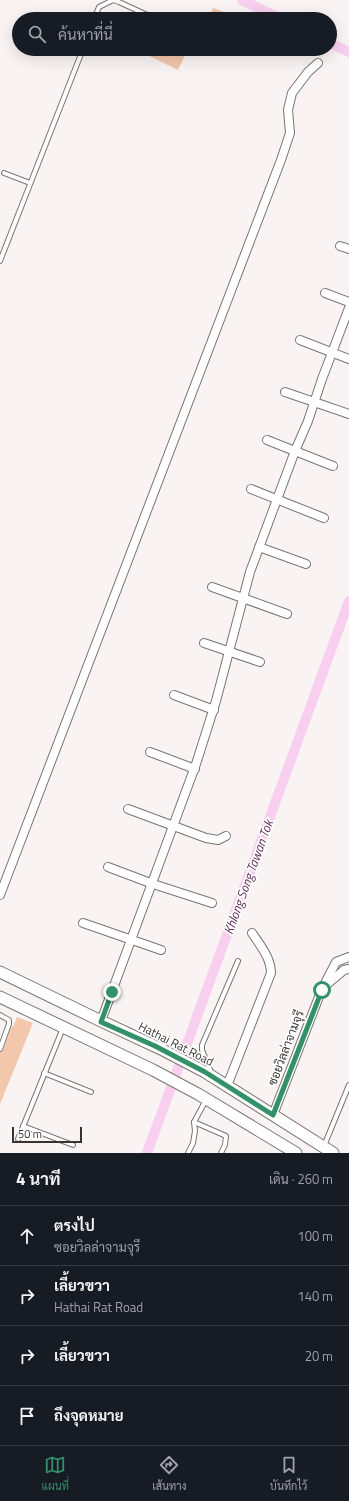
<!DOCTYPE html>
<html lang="th">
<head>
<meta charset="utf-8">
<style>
	:root { --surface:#171b24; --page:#242831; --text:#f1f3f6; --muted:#9ea1a6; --line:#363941; --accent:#339169 }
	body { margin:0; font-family:"Titillium Web",Sarabun,sans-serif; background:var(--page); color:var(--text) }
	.scale { position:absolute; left:12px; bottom:10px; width:70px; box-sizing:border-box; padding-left:4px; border:2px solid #373534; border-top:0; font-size:11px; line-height:14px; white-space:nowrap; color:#373534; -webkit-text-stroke:3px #fff; paint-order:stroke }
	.stop { position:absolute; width:12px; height:12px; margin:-9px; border:3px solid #339169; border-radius:50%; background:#fff }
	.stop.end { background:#339169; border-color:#fff; box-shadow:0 1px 4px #0008 }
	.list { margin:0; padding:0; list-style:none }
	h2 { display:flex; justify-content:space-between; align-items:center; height:52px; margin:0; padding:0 16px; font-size:17px }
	h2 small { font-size:13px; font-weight:400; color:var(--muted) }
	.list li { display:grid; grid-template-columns:26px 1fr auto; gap:12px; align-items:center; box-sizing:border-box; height:60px; padding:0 16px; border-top:1px solid var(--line) }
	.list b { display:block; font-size:15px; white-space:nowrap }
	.list p { margin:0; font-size:13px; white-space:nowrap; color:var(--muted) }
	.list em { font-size:13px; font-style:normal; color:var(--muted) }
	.icon { flex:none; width:22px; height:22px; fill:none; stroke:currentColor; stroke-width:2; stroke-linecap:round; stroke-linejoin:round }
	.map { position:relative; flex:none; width:349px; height:1153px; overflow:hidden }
	.search { position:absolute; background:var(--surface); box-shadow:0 4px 16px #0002; left:12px; right:12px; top:12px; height:44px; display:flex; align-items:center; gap:10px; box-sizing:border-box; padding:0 14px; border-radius:22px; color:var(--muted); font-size:15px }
	.sheet { height:292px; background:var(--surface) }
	nav { display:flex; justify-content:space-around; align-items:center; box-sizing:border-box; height:56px; border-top:1px solid var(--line); background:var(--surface); font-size:11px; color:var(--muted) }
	nav a { display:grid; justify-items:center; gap:2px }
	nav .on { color:var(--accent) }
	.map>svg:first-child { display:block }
</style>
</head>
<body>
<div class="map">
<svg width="349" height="1153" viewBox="0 0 349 1153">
	<rect width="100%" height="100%" fill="#f9f4f3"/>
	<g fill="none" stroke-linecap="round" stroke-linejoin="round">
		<g stroke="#f8cfef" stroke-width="10">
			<path d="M242,0L281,19"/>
			<path d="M330,43L349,52"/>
			<path d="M147,1153L349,601"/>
		</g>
	</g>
	<g fill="#f2c7ab">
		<path d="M213,8L240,18V19H209Z"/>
		<path d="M135,49H188L178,70Z"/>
		<path d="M17,1017L33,1023L0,1104V1052L3,1050L12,1026L13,1027Z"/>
	</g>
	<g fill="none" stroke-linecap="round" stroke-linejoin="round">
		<defs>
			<g id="service">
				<path d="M94,19L99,7L113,0L119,2L156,19"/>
				<path d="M4,173L30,183"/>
				<path d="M0,261L83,49"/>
				<path d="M0,1015L9,1020V1024L0,1049"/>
				<path d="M211,1072L202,1050V1045L238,961"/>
				<path d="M44,1073L91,1092"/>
				<path d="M194,1122L226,1136L225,1145L221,1153"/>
				<path d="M23,1126L73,1145"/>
				<path d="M18,1139L63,1028"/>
				<path d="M324,1146L349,1085"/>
				<path d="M188,1153L193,1143L195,1131L194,1122L206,1100"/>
			</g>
			<g id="minor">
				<path d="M340,246L349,249"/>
				<path d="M325,293L349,302"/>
				<path d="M300,340L349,359"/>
				<path d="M285,392L349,414"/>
				<path d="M267,440L333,466"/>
				<path d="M251,489L324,518"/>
				<path d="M259,547L306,564"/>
				<path d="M212,587L287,614"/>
				<path d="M204,643L260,662"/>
				<path d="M174,695L214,710"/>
				<path d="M150,752L195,769"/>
				<path d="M128,809L206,838L218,840L226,836"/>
				<path d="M108,867L153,884L212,903"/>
				<path d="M0,895L281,160L290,133L288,110L292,93L308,72L318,63"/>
				<path d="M83,923L161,950"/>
				<path d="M325,986L344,970L349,969"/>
				<path d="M101,1021L196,764L216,701L250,572L295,451L308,421L322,379L349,308"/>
				<path d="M227,1086L271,973C271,958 260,945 252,933"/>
				<path d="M273,1115L322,989L336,962L349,957"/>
			</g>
			<g id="secondary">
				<path d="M0,972L101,1021L161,1049L205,1072L333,1153"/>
				<path d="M0,997L153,1070L198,1094L296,1153"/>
			</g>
		</defs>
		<use href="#service" stroke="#7a7575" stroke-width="6"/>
		<use href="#minor" stroke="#7a7575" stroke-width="10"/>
		<use href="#secondary" stroke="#7a7575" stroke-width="13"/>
		<use href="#service" stroke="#fff" stroke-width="4"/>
		<use href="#minor" stroke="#fff" stroke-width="8"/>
		<use href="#secondary" stroke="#fff" stroke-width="11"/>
	</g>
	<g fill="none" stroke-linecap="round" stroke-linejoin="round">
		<path stroke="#339169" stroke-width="5" d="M112,992L101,1022L155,1046L205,1072L273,1115L322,990"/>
	</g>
	<g text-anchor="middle" stroke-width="3.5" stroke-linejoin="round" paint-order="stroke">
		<g font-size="12" fill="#373534" stroke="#fff">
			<text transform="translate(176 1044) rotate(27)" y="4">Hathai Rat Road</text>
			<text transform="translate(286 1048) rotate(-69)" y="4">ซอยวิลล่าจามจุรี</text>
		</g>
		<g font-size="13" font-style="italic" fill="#612f58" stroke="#fff">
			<text transform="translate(248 877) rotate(-70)" y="5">Khlong Song Tawan Tok</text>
		</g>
	</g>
</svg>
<div class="scale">50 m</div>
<div class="stop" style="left:322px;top:990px"></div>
<div class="stop end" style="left:112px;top:992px"></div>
<div class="search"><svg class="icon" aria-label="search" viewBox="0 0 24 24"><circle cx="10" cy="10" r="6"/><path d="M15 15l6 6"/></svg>ค้นหาที่นี่</div>
</div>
<section class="sheet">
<h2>4 นาที<small>เดิน · 260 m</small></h2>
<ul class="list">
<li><svg class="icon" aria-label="ahead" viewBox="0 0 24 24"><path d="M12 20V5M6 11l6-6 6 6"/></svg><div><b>ตรงไป</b><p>ซอยวิลล่าจามจุรี</p></div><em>100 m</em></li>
<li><svg class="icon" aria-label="right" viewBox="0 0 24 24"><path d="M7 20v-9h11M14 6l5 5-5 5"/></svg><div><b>เลี้ยวขวา</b><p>Hathai Rat Road</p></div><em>140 m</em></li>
<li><svg class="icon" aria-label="right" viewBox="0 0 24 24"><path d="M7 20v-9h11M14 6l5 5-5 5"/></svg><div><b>เลี้ยวขวา</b></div><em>20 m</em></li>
<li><svg class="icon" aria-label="arrive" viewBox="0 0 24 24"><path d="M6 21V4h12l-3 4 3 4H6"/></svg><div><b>ถึงจุดหมาย</b></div></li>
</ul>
</section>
<nav>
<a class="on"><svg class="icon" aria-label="map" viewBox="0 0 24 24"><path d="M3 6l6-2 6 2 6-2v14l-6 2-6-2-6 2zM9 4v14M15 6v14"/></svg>แผนที่</a>
<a><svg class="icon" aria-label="directions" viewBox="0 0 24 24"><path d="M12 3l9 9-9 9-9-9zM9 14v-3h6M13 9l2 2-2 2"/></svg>เส้นทาง</a>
<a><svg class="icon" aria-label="saved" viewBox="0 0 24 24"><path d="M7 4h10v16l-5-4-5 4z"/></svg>บันทึกไว้</a>
</nav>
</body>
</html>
